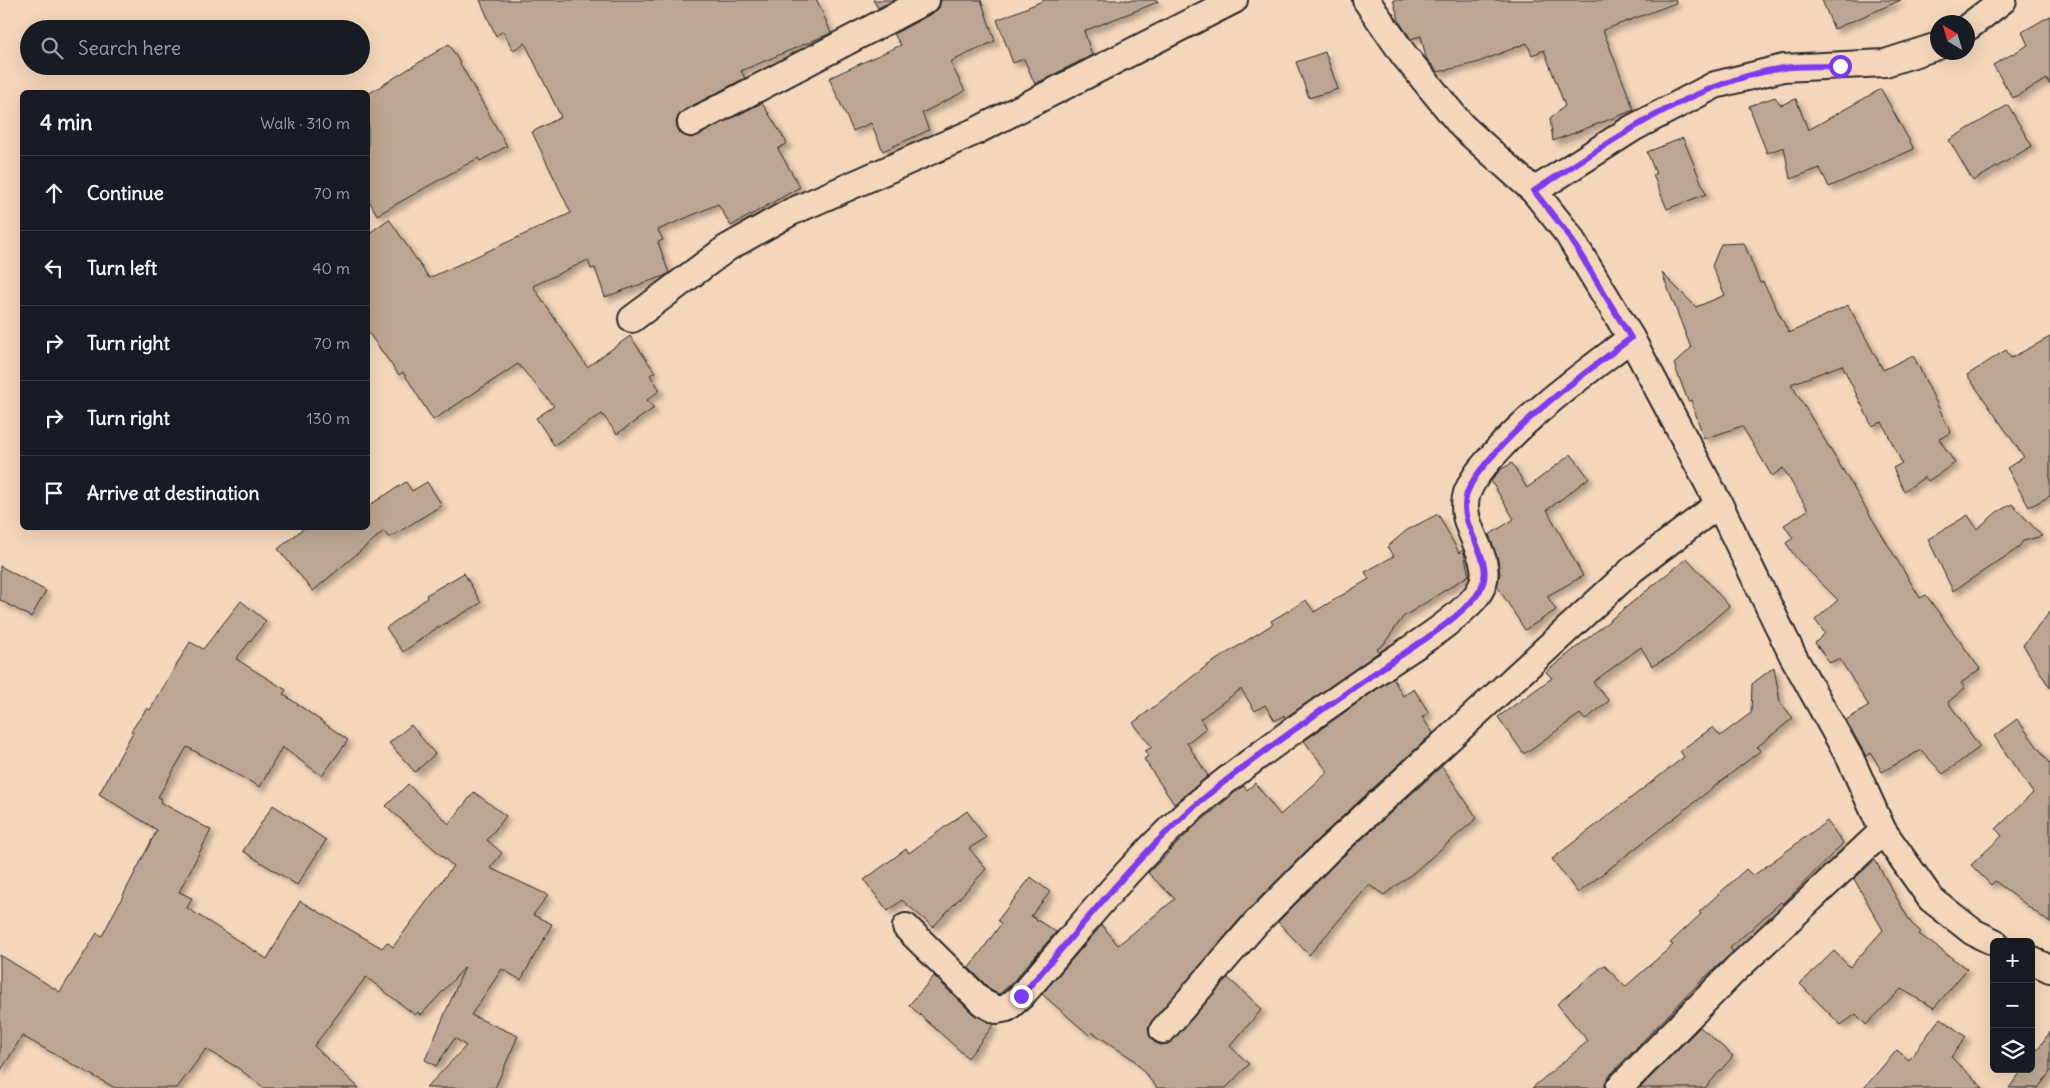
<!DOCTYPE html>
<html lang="en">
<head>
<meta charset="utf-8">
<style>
	:root { --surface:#171b24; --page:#242831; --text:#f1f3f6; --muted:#9ea1a6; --line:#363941 }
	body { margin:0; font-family:Delius,sans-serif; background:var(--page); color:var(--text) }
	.controls { position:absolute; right:15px; bottom:15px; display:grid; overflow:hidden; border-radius:8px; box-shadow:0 5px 20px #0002 }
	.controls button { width:45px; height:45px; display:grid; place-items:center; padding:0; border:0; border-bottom:1px solid var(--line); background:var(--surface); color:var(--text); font:25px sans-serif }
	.compass { position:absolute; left:1930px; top:15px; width:45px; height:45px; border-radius:50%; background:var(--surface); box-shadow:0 5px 20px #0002; rotate:322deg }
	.stop { position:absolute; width:15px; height:15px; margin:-11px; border:4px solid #7c3aed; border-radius:50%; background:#fff }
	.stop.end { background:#7c3aed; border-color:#fff; box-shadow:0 1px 5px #0008 }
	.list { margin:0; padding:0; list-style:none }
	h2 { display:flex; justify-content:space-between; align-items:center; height:65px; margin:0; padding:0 20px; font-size:21px }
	h2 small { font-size:16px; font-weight:400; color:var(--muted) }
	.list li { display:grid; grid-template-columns:32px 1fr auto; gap:15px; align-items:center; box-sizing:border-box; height:75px; padding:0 20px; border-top:1px solid var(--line) }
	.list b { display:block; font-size:19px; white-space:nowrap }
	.list em { font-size:16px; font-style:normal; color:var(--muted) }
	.icon { flex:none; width:28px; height:28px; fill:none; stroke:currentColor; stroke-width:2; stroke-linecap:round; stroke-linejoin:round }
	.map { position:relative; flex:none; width:2050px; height:1088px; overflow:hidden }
	.search { position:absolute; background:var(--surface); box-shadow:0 5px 20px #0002; left:20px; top:20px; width:350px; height:55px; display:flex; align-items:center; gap:12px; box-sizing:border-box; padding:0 18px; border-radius:28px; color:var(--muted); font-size:19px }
	.panel { position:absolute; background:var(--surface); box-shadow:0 5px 20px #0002; left:20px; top:90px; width:350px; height:440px; border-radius:8px }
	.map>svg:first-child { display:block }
</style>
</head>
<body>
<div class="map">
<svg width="2050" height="1088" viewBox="0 0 2050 1088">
	<defs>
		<filter id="shadow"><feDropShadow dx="4.5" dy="4.5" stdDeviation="2.5" flood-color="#0004"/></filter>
	</defs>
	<rect width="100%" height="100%" fill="#f4d6bb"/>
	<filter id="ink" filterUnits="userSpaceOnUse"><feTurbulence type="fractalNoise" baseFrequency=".02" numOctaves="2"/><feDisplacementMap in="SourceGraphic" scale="10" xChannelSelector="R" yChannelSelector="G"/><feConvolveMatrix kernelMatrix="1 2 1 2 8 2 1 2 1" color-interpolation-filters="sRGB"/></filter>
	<g filter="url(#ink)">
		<g fill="#bca693" stroke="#2b2b2b" filter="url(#shadow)">
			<path d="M480,0H817L831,33L741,71L745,78L684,110L679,115L676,122L678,130L683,135L691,138L762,103L787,143L778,149L800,187L731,226L718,204L658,230L663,240L658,242L669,273L664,276L605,297L595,268L591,269L588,260L533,286L587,367L630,336L655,372L650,375L660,390L647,400L654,408L617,434L602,414L554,445L536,418L554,406L518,364L433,420L403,372L399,375L368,332V234L389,219L429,278L571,213L532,132L561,117L525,43L513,50L503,31L496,36Z"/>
			<path d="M873,0H894L878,8Z"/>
			<path d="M941,0H981L995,41L950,62L965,91L922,113L929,130L883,151L871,123L853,131L829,78L901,45L894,34L933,13L939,8Z"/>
			<path d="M1045,0H1157L1158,2L1084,31L1092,55L1035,84L1024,59L1013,63L997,20Z"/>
			<path d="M1393,0H1676V3L1603,30L1634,110L1553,141L1550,118L1565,106L1544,50L1532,55L1527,43L1476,63L1438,72L1426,58L1421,36L1411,39L1400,23Z"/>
			<path d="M1822,0H1901L1834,29Z"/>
			<path d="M2050,16V85L2047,79L2013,98L1993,65L2028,45L2022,32Z"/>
			<path d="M449,44L507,146L480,161L478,158L377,215L368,198V94Z"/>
			<path d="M1325,52L1338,89L1309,98L1296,62Z"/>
			<path d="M1881,89L1914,149L1829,187L1820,168L1790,179L1784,147L1767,153L1749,106L1775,97L1781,105L1796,99L1808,130Z"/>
			<path d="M2008,105L2032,146L1973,181L1949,140Z"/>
			<path d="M1683,138L1706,194L1667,209L1653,175L1656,174L1647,152Z"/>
			<path d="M1744,243L1760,283L1763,282L1789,333L1848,305L1883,370L1913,355L1951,433L1939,439L1955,463L1928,481L1925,477L1904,491L1893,468L1902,463L1882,422L1872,426L1842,365L1791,384L1920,598L1926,595L1980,669L1961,683L1965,688L1948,702L1980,747L1943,774L1921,750L1882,772L1871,753L1866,756L1846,720L1869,706L1839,658L1830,663L1815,643L1825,633L1815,620L1838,600L1796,558L1786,543L1793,538L1784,525L1808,510L1783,468L1772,476L1742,426L1704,439L1691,400L1688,401L1674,364L1691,348L1662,273L1696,307L1725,295L1712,266L1721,244Z"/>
			<path d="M2050,337V496L2029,507L2007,468L2024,457L1967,375L2006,350L2011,358Z"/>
			<path d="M1571,454L1589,478L1547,510L1583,576L1547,596L1556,610L1525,630L1497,586L1500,574L1498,560L1489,535L1514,519L1491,481L1500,470L1512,463L1527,488Z"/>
			<path d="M406,482L412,491L427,482L442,505L389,538L384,531L313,591L278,549L304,528H329L331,530L334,528H368V506Z"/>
			<path d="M2012,504L2042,536L2023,541L2017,549L1953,591L1928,539L1968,515L1977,529L1997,512Z"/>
			<path d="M1438,514L1459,553L1463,550L1469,575L1403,617L1383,645L1377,649L1379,652L1285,718L1284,715L1275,721L1265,705L1255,711L1241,689L1200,719L1206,728L1187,743L1208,776L1174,804L1144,759L1148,756L1145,751L1152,747L1133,723L1205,667L1273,624L1271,621L1306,600L1314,612L1369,579L1365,572L1394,556L1387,547L1407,530Z"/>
			<path d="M1687,558L1729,606L1673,655L1652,666L1641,647L1593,682L1609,701L1585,720L1580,714L1524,754L1498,717L1552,678L1546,672Z"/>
			<path d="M0,566L46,591L31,617L0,600Z"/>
			<path d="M464,573L481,603L434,630L403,652L386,628L427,598L426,595Z"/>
			<path d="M241,601L266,621L236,659L286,690L283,694L348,740L322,776L282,747L260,787L187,747L158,797L162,799L160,802L211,830L179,892L192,898L187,908L267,959L300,901L382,948L387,942L393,947L453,866L386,806L408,784L449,824L474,792L506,816L487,840L502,853L490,868L548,895L533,915L552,924L521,980L502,969L471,1015L518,1036L495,1088H426L466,1046L455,1038L436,1066L425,1060L465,967L421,1015L418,1012L415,1015L366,977L314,1046L359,1088H264L238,1068L206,1049L177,1088H115L22,1036L0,1072V955L60,992L97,933L102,936L157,830L99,794L133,732L131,731L147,708L150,710L190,642L203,649Z"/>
			<path d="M2050,612V688L2023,645Z"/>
			<path d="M1774,667L1780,702L1793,718L1757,747L1760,751L1578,893L1552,859L1684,757L1680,751L1713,727L1720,736L1751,713L1752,684Z"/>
			<path d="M1393,678L1403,696L1414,689L1429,713L1422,717L1433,733L1317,840L1245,913L1148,1027L1149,1035L1154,1042L1161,1045L1168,1044L1228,978L1262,1009L1230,1046L1249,1064L1226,1088H1157L1134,1060L1092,1032L1089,1035L1042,994L1102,925L1118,945L1175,899L1148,873L1193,828L1239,789L1244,786L1247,790L1255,783L1280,815L1328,772L1304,741Z"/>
			<path d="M2017,719L2050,764V923L1995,881L1991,885L1971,865L2002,836L1996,829L2033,793L1994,736Z"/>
			<path d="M411,725L435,754L415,772L389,743Z"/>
			<path d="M1442,766L1477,818L1413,873L1384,895L1369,885L1309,955L1278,922L1337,862Z"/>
			<path d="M273,805L326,840L297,885L243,851Z"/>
			<path d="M967,811L986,838L969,848L986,869L933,927L902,900L888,911L864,880L906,849L909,853Z"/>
			<path d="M1827,821L1843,843L1783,904L1781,902L1730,948L1733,952L1701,981L1608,1077L1604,1088H1532L1588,1041L1557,1004L1604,965L1625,987L1673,945L1670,943L1701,914L1699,912L1746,869L1753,876Z"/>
			<path d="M1875,860L1911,923L1921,932L1919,934L1967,969L1934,1008L1901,989L1866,1025L1856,1014L1841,1025L1800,984L1834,951L1850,967L1883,930L1854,879Z"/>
			<path d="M1031,877L1050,892L1031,916L1056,932L1010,985L999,994L992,991L969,968L1001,924L998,920Z"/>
			<path d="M934,976L973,1014L994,1024L968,1058L909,1005Z"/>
			<path d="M1940,1018L1966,1037L1951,1057L1983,1088H1864L1897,1050L1909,1060Z"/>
			<path d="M1700,1027L1733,1056L1705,1088H1640Z"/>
			<path d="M2050,1032V1072L2038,1088H2009L2023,1069H2031V1058Z"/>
		</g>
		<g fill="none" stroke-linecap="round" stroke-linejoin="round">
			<defs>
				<g id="minor">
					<path d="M1366,0L1404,55L1462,126L1534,191L1568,234L1631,338L1719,504L1793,656L1851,760L1883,831L1931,899L1973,932L1994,942"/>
					<path d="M1968,27L2003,0"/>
					<path d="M691,123L926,0"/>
					<path d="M1534,191L1633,128L1715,85L1783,68L1885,63L1938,46"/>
					<path d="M632,319L727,248L791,212L974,132L1234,0"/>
					<path d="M906,927L983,1003L997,1010L1007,1008L1021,996C1081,928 1138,852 1209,794C1264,750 1323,709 1382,668C1411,648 1444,629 1470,603C1510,564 1454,534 1467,493C1473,477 1483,467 1494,454C1534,409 1583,375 1631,338"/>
					<path d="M2031,960L2050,969"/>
					<path d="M1163,1030L1256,923L1327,851L1633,569L1719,504"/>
					<path d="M1619,1088L1734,971L1883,831"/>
				</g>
			</defs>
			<use href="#minor" stroke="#2b2b2b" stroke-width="30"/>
			<use href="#minor" stroke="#f4d6bb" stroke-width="26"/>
		</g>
	</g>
	<g fill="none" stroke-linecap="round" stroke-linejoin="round" filter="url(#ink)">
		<path stroke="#7c3aed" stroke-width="6" d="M1021,996C1081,928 1138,852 1209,794C1264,750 1323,709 1382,668C1411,648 1444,629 1470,603C1510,564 1454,534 1467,493C1473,477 1483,467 1494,454C1534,409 1583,375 1631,338L1568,234L1534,191C1611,142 1690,83 1783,68C1801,65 1821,67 1840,66"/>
	</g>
</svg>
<div class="controls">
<button>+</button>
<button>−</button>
<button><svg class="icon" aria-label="layers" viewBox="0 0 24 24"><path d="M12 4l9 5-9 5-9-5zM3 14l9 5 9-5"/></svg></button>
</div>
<svg class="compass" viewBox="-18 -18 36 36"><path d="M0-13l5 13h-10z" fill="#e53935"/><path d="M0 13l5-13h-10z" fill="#9ea1a6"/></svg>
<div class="stop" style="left:1840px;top:66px"></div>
<div class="stop end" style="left:1021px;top:996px"></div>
<div class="search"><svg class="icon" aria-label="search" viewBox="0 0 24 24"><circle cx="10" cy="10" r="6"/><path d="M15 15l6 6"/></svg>Search here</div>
<section class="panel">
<h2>4 min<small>Walk · 310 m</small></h2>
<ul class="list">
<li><svg class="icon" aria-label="ahead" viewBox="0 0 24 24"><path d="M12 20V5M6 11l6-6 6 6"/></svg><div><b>Continue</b></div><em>70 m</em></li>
<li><svg class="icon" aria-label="left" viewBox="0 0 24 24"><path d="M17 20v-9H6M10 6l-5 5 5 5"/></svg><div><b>Turn left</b></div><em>40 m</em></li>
<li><svg class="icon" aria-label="right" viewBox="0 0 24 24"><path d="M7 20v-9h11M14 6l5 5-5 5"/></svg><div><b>Turn right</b></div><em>70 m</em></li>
<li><svg class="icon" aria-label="right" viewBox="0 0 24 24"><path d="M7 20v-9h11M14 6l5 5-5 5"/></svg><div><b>Turn right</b></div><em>130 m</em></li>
<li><svg class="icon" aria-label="arrive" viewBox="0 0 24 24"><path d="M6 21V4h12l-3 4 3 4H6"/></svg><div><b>Arrive at destination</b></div></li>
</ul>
</section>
</div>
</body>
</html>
